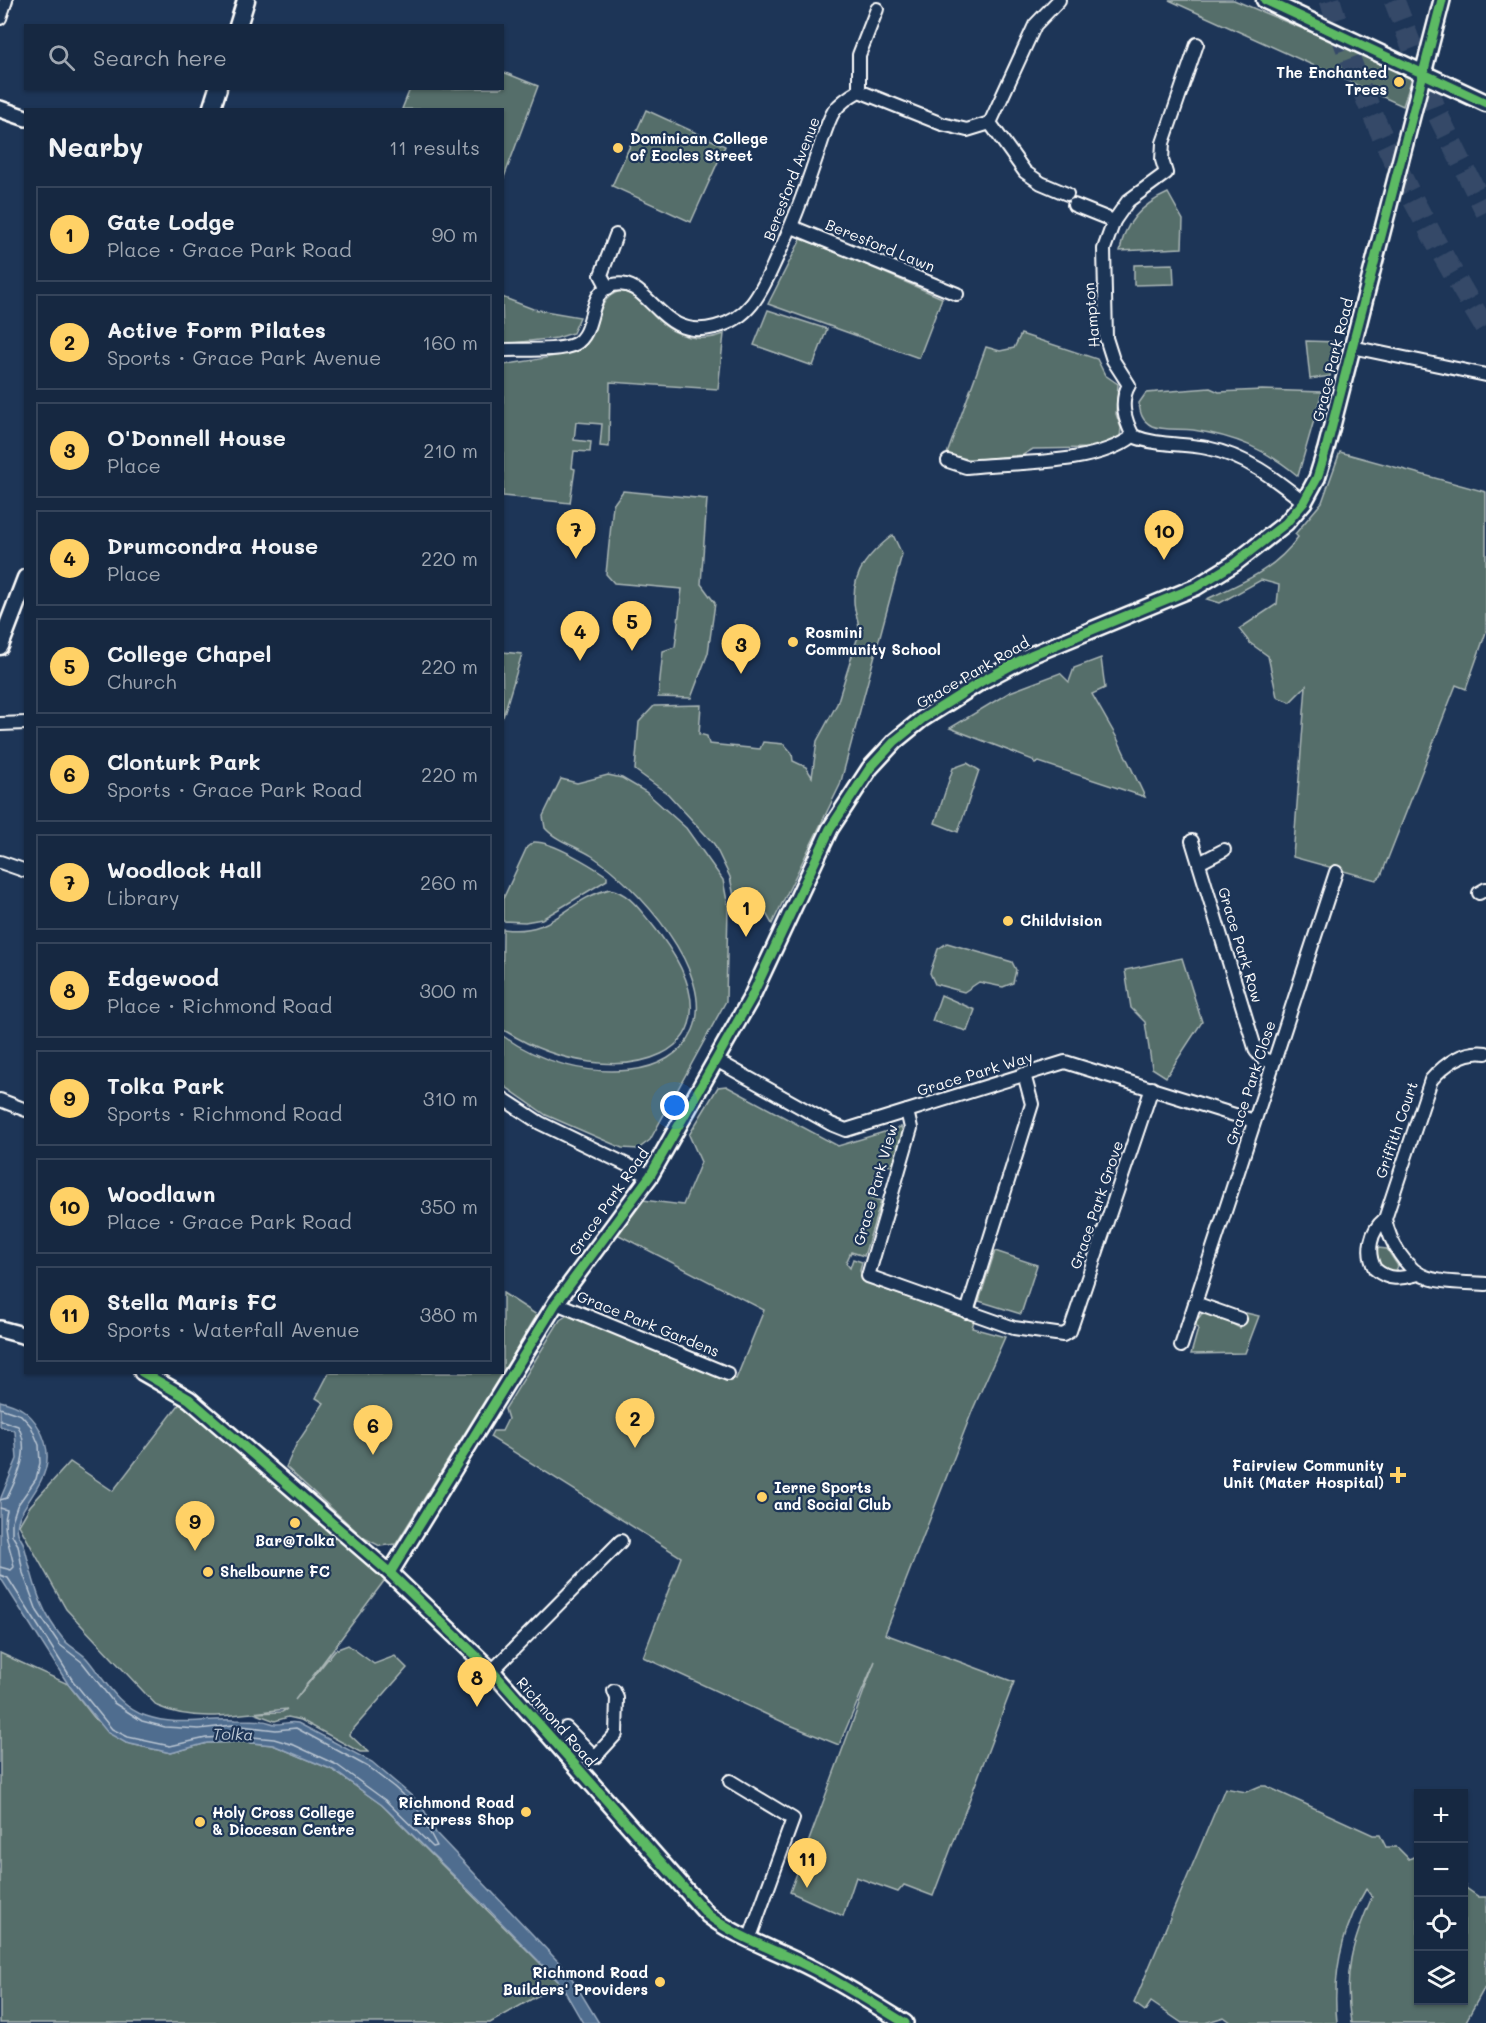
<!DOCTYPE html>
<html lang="en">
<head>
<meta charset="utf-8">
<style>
	:root { --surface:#162841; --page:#1f3048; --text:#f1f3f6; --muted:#9ea6b1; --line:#35445a; --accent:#ffd166 }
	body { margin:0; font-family:Mali,sans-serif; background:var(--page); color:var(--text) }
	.controls { position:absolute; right:18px; bottom:18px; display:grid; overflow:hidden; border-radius:0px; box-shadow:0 2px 4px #0004 }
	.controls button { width:54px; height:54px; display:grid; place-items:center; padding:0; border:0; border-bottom:2px solid var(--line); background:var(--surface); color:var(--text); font:30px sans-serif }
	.you { position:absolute; left:675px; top:1106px; width:21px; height:21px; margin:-15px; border:4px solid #fff; border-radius:50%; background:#1a73e8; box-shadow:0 0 0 9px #1a73e833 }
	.badge { display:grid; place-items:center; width:39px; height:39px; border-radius:50%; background:var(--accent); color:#111; font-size:20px; font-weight:700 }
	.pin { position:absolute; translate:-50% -50px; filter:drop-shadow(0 2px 3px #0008) }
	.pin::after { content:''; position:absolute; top:32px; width:21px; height:18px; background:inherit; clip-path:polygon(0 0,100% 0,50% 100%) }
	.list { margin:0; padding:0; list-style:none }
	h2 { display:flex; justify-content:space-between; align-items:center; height:78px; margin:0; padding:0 24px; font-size:26px }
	h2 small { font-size:20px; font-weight:400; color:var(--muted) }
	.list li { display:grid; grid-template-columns:39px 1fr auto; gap:18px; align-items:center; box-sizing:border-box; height:96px; margin:0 12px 12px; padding:0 12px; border:2px solid var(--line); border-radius:0px }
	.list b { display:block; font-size:22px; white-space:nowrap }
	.list p { margin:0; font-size:20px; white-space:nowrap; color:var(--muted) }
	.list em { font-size:20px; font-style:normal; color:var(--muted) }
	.icon { flex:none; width:33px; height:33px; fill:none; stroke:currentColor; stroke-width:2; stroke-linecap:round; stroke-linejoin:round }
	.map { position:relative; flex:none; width:1486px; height:2023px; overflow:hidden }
	.search { position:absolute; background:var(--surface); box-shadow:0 2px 4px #0004; left:24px; top:24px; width:480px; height:66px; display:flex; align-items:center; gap:15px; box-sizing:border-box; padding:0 21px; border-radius:0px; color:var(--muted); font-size:22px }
	.panel { position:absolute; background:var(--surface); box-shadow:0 2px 4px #0004; left:24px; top:108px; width:480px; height:1266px; border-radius:0px }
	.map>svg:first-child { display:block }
</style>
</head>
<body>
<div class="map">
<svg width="1486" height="2023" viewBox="0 0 1486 2023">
	<rect width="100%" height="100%" fill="#1d3557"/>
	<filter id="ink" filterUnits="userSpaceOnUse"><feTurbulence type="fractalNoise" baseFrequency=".0167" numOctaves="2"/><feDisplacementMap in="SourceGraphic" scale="12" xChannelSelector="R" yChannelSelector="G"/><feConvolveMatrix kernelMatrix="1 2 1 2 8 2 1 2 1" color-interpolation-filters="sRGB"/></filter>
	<g filter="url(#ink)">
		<g fill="#556e6b" stroke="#aab6b5" stroke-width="1.5">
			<path d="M1169,0H1234L1413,75L1403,106Z"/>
			<path d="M503,72L538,86L503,180L502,110L402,109L410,89L502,88Z"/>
			<path d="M646,110L725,146L691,222L612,186Z"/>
			<path d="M1168,193L1183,220L1182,248L1120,251C1124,223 1143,204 1168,193Z"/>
			<path d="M801,239L830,249L942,298L919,358L768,304Z"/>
			<path d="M1173,264L1174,284L1134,285V265Z"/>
			<path d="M621,291C639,295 645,308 658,320C676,337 700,343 724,334L718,389L610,382L609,447L600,446L602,424L576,422L574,440L591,442L590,452L574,451L572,468L575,469L570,503L503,496V365C518,362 570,356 580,349C601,334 593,297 621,291Z"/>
			<path d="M502,297L533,309L580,317L573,333L557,338L503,344Z"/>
			<path d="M768,310L827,329L813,366L754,345Z"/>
			<path d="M1021,334L1097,359L1105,375L1118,384L1116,414L1121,428L1120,438L1094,448L1033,449L1023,455L971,460L947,454L986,347L1000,351L1014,348Z"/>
			<path d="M1306,341L1338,342L1330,376L1310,379Z"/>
			<path d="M1210,388L1219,392L1262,390L1322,392L1298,476C1266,449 1234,436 1193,430C1180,428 1164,431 1152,426C1142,421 1140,413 1139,403L1146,393Z"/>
			<path d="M1340,452L1486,492V632L1466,689L1456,685L1381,876L1376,880L1293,857L1306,686L1290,702L1277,697L1268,656L1250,643L1239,629L1277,604L1279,585L1261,580L1220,603L1207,599C1242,583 1276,569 1298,537L1295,534L1322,502Z"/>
			<path d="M623,491L707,499L701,584L715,603L708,653L691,698L658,697L663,651L675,647L682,589L614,583L606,574L613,505Z"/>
			<path d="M893,535L902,554L840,785L772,924L763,908C752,907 747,912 737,911L730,877L714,844L668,794L635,770L639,722L654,706L701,705L699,734L707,736L709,744L760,749L763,742L784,744L792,753L793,761L806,767L812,777L817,741L837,704L859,633C860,621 854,613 854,601C853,570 870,553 893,535Z"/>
			<path d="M503,652L522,654L503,717L502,652Z"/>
			<path d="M1101,658L1105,688L1092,694L1117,738L1145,797L1039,762L1035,764L1033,760L950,728L1010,692L1060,673L1069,682L1074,668Z"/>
			<path d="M967,763L979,770L958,832L935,823L953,768Z"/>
			<path d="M608,775L622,778L646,792L686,828L723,880L728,906L726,1001L650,1140L638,1149L622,1148L546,1115L503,1085V1036C540,1062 586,1075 631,1070C657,1067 682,1055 693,1030C717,973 637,886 592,856C578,847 556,841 545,828L543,816L561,779L577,783Z"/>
			<path d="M534,842C552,841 592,866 607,876V880L542,919L525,922L503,921V899L527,847Z"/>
			<path d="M610,889C629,893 639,909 651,923C765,1062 612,1097 507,1032L502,1029L503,929C556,936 566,899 610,889Z"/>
			<path d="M947,943L1012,962L1016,970L1013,983L1003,987L979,982L964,992L935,984L930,973L938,949Z"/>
			<path d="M1182,958L1202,1022L1166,1077L1152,1068L1145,1022L1131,1008L1125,970Z"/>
			<path d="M941,995L975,1010L967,1031L932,1021Z"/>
			<path d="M726,1086L838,1146L901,1127L904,1135L892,1166L880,1163L869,1197L881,1201L864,1256L851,1252L846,1263L850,1268L853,1259L862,1262L860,1271L865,1283L974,1320L972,1328L1005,1337L973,1409L885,1634L1014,1682L933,1896L904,1885L898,1892L856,1877L843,1916L790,1892L875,1661L839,1745L785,1723L643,1657L681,1557L490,1437L493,1431H502L508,1419L505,1409L560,1320L569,1314L736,1379L764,1310L615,1233L643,1200L683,1205L701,1162L689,1135L718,1087Z"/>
			<path d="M1378,1248L1387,1249L1398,1266L1396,1270C1386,1274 1379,1264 1376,1256Z"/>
			<path d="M995,1251L1037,1265L1021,1314L979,1301Z"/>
			<path d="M503,1293L537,1315L503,1372Z"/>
			<path d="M1202,1313H1211L1240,1328L1246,1313L1259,1316L1245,1353L1191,1354L1198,1329L1195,1324Z"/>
			<path d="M329,1373H502L396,1544L380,1546L364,1538L286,1467L296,1445L324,1403L316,1398Z"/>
			<path d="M181,1402L387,1577L295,1700L335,1650L348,1645L374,1664L395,1656L407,1668L349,1734L368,1752H360L301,1720L288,1717L275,1721L254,1713L282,1712L287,1709C245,1713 197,1724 157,1706L66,1609L19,1525L30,1506L70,1462L113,1491Z"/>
			<path d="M0,1653L68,1684L96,1720L126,1743L171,1753L207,1743L243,1742L273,1745L333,1770L382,1805L560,1983L490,2023H0Z"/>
			<path d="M1260,1786H1266L1373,1835H1380L1386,1847H1397L1409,1859L1418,1855V2000H1464V1875L1466,1888L1479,1897H1486V1985L1465,2023H1351C1343,1973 1352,1943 1372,1897L1366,1889C1341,1931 1332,1974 1337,2023H1232L1224,2017L1205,2023H1182L1151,2002L1145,2011L1134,2003L1225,1788L1246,1792Z"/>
		</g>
		<path fill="#4f6d8f" stroke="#95a7bc" stroke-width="1.5" d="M0,1401C18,1405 30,1412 39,1428C68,1480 10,1504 18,1533C19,1537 23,1541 24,1545C34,1582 38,1609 64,1640C71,1648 82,1652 88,1660C105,1681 119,1707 146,1716C178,1727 204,1718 236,1720C245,1720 254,1720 263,1721C267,1721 272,1724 276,1724C284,1724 290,1721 298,1723L372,1762L421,1804L436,1833L568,1972L599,2023H583L560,1983L490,1911L382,1805L333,1770L273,1745L243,1742L207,1743L171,1753L126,1743L108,1733L68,1684L0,1577V1500L17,1459L15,1431L0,1426Z"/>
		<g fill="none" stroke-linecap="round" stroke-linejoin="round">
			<g stroke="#b9c5d2" stroke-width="1.5">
				<path d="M0,1408L21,1415L31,1426L39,1445L40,1463L36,1479L17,1506L12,1521V1535L18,1545L23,1573L37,1611L60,1645L82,1662L114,1703L142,1721L165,1727L199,1729L233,1725L276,1730L296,1728L368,1767L394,1787L417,1808L437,1846L433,1847L385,1800L337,1765L294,1745L274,1739L242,1736L206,1738L170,1746L128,1737L112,1729L73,1681L8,1578L0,1575"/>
				<path d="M0,1420L18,1426C31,1450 18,1476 7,1498L0,1500"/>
				<path d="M0,1508L7,1510C1,1531 11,1547 14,1567L11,1570L0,1567"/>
			</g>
			<g stroke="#344968" stroke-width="21" stroke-dasharray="21 10" stroke-linecap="butt">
				<path d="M1330,0C1363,110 1426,231 1486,329"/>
				<path d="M1394,0L1438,115L1486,212"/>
			</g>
			<defs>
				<g id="minor">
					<path d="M1059,0L1035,25L990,123L1025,172L1041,183L1067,194"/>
					<path d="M0,18L6,0"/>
					<path d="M859,91V55L877,9"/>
					<path d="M1074,205L1114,221"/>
					<path d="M792,227L957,294"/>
					<path d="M608,288L601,275L616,235"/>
					<path d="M1352,347L1486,375"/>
					<path d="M502,350C522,349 559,352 575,344C597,332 586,292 613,285C650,276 658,342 715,327C753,318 763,287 778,255C793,224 805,191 816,158C822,143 826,124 834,111C841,102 850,96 859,91L942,124L967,130L990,123"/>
					<path d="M1133,436C1125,420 1119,402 1129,385L1113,360L1106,338L1104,249L1114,221L1128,201L1166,173L1162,160L1163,143L1197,44"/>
					<path d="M948,461L966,467L977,466C1023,462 1097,464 1133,436C1157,446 1182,443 1207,448C1246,456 1274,478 1304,502"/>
					<path d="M0,724L26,723"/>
					<path d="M1192,841L1256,1051L1263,1059L1272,1062"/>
					<path d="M0,862L26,871"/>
					<path d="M1199,863L1224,850"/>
					<path d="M1479,893L1486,889"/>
					<path d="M1486,1053C1463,1050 1445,1064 1431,1080L1385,1219C1389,1240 1406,1272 1429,1278C1446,1284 1468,1282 1486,1284"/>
					<path d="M716,1060L831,1124L846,1130L1065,1062L1254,1121"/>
					<path d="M502,1098L540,1123L650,1176"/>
					<path d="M0,1100L26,1110"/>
					<path d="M907,1111L911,1128L868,1276L1014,1328L1063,1335L1070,1331L1152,1088"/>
					<path d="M1385,1219C1370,1231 1366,1252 1375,1269C1390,1282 1402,1278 1419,1274"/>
					<path d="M556,1303L728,1374"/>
					<path d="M1195,1303L1240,1319"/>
					<path d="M967,1312L1032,1104L1024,1074"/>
					<path d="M1181,1346L1336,872"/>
					<path d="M492,1671L621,1541"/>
					<path d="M554,1740L566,1728L595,1757L616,1734L617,1698L614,1691"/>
					<path d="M730,1781L793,1819L749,1940"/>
				</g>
				<g id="tertiary">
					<path d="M0,109L26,118"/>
					<path d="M0,1329L26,1336"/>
					<path d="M142,1372L189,1399L390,1573L492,1671L708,1915C735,1936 768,1947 799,1962C836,1979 870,2002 905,2023"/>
					<path d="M390,1573L556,1303L650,1176L751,998L830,829L870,768L895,741L922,719L982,681L1031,655L1196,587L1235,563L1286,523L1304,502L1317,478L1326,449L1442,0"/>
				</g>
				<g id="secondary">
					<path d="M1265,0L1486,103"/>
					<path d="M238,26L246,0"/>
					<path d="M211,110L218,88"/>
					<path d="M0,646L26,578"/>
				</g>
			</defs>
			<use href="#minor" stroke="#fff" stroke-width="16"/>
			<use href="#tertiary" stroke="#fff" stroke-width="20"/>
			<use href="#secondary" stroke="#fff" stroke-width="21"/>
			<use href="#minor" stroke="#1d3557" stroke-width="12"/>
			<use href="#tertiary" stroke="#1d3557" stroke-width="15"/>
			<use href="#secondary" stroke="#1d3557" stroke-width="16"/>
			<defs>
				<g id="cycleway">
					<path d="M1265,0L1486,103"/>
					<path d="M142,1372L189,1399L390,1573L492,1671L708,1915C735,1936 768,1947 799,1962C836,1979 870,2002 905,2023"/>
					<path d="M390,1573L556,1303L650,1176L751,998L830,829L870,768L895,741L922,719L982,681L1031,655L1196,587L1235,563L1286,523L1304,502L1317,478L1326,449L1442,0"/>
				</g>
			</defs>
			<use href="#cycleway" stroke="#1d3557" stroke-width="13"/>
			<use href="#cycleway" stroke="#5cba63" stroke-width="9"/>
		</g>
	</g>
	<g fill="#ffd166" stroke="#1d3557" stroke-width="2">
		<circle cx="1399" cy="82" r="6"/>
		<circle cx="618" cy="148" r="6"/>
		<circle cx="793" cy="642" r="6"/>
		<circle cx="1008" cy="921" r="6"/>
		<path d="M1395 1466h6v6h6v6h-6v6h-6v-6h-6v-6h6z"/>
		<circle cx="762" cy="1497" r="6"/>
		<circle cx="295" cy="1523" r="6"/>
		<circle cx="208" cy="1572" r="6"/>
		<circle cx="526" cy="1812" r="6"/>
		<circle cx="200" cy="1822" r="6"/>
		<circle cx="660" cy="1982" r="6"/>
	</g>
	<g text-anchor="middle" stroke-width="4.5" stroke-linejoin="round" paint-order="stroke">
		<g font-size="15" font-weight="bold" fill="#fff" stroke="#1d3557" text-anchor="start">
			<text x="1387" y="78" text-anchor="end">The Enchanted<tspan x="1387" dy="17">Trees</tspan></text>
			<text x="630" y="144">Dominican College<tspan x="630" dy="17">of Eccles Street</tspan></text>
			<text x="805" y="638">Rosmini<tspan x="805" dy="17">Community School</tspan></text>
			<text x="1020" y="926">Childvision</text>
			<text x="1384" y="1471" text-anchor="end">Fairview Community<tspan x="1384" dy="17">Unit (Mater Hospital)</tspan></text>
			<text x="774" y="1493">Ierne Sports<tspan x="774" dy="17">and Social Club</tspan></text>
			<text x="295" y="1546" text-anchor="middle">Bar@Tolka</text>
			<text x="220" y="1577">Shelbourne FC</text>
			<text x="514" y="1808" text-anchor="end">Richmond Road<tspan x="514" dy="17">Express Shop</tspan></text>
			<text x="212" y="1818">Holy Cross College<tspan x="212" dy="17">&amp; Diocesan Centre</tspan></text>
			<text x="648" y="1978" text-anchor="end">Richmond Road<tspan x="648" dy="17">Builders' Providers</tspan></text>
		</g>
		<g font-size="15" fill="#fff" stroke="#1d3557">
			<text transform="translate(792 179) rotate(-69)" y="5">Beresford Avenue</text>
			<text transform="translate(880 246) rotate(22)" y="5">Beresford Lawn</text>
			<text transform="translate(1092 315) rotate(-95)" y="5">Hampton</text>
			<text transform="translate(1333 360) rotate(-76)" y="5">Grace Park Road</text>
			<text transform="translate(973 673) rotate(-30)" y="5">Grace Park Road</text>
			<text transform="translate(1240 945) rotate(73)" y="5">Grace Park Row</text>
			<text transform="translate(975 1074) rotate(-17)" y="5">Grace Park Way</text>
			<text transform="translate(1251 1083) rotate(-72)" y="5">Grace Park Close</text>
			<text transform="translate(1397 1130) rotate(-71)" y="5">Griffith Court</text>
			<text transform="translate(876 1185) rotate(-74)" y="5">Grace Park View</text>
			<text transform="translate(609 1202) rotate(-55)" y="5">Grace Park Road</text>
			<text transform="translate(1097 1205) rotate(-71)" y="5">Grace Park Grove</text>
			<text transform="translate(648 1324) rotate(22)" y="5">Grace Park Gardens</text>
			<text transform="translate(556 1722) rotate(49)" y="5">Richmond Road</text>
		</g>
		<g font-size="16" font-style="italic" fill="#b9c5d2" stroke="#1d3557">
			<text transform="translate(233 1734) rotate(1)" y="6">Tolka</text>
		</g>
	</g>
</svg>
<div class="controls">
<button>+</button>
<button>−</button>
<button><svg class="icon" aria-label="locate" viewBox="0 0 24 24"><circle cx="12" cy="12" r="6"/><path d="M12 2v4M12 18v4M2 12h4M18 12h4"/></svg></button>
<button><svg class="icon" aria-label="layers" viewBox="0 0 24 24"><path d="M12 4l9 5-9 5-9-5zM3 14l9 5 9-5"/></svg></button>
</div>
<div class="you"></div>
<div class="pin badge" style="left:746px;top:937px">1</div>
<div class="pin badge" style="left:635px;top:1448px">2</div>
<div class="pin badge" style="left:741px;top:674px">3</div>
<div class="pin badge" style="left:580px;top:661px">4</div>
<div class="pin badge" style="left:632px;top:651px">5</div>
<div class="pin badge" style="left:373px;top:1455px">6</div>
<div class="pin badge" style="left:576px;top:559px">7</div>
<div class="pin badge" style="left:477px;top:1707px">8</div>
<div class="pin badge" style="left:195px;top:1551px">9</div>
<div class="pin badge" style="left:1164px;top:560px">10</div>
<div class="pin badge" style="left:807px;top:1888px">11</div>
<div class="search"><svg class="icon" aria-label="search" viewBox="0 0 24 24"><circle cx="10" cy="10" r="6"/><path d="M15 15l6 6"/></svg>Search here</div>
<section class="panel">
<h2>Nearby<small>11 results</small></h2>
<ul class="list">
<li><span class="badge">1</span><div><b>Gate Lodge</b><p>Place · Grace Park Road</p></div><em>90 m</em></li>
<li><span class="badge">2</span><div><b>Active Form Pilates</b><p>Sports · Grace Park Avenue</p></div><em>160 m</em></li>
<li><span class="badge">3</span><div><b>O'Donnell House</b><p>Place</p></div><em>210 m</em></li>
<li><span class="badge">4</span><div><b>Drumcondra House</b><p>Place</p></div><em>220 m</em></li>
<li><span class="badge">5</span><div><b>College Chapel</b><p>Church</p></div><em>220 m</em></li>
<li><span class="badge">6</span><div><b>Clonturk Park</b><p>Sports · Grace Park Road</p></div><em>220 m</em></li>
<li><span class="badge">7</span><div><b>Woodlock Hall</b><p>Library</p></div><em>260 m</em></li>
<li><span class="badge">8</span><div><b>Edgewood</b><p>Place · Richmond Road</p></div><em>300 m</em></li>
<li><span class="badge">9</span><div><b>Tolka Park</b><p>Sports · Richmond Road</p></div><em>310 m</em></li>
<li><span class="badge">10</span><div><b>Woodlawn</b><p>Place · Grace Park Road</p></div><em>350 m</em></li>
<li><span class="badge">11</span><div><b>Stella Maris FC</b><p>Sports · Waterfall Avenue</p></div><em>380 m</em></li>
</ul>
</section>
</div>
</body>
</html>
